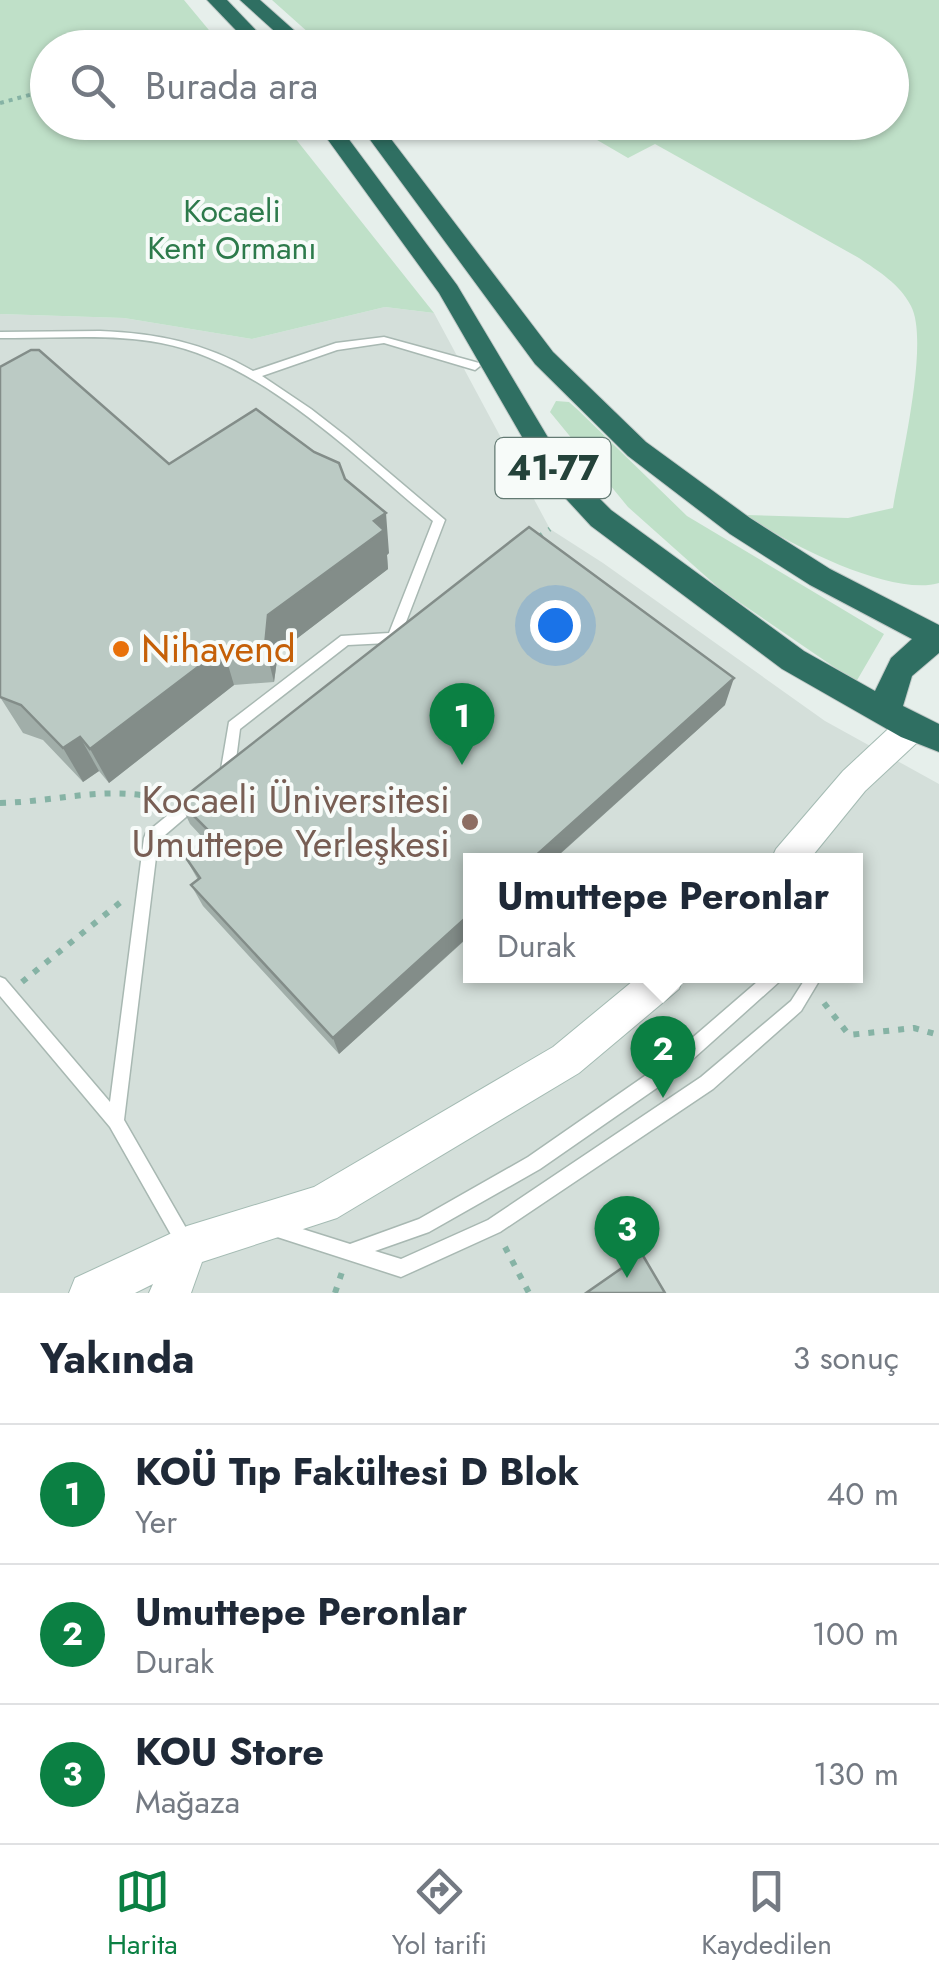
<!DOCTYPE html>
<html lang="tr">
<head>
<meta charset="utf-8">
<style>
	:root { --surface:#fff; --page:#f2f2f3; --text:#1f2937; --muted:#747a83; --line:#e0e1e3; --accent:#0b8043 }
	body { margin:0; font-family:Jost,sans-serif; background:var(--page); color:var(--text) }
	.you { position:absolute; left:555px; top:625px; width:35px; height:35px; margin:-25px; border:8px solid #fff; border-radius:50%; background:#1a73e8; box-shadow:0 0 0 15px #1a73e833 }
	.badge { display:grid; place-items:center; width:65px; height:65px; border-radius:50%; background:var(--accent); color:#fff; font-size:32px; font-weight:700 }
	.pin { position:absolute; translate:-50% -82px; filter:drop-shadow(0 2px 5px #0008) }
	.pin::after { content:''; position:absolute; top:52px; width:35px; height:30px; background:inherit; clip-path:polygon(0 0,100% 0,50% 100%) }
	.popup { position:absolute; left:463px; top:853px; width:400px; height:130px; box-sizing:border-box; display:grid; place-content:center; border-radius:0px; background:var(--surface); filter:drop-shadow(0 2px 8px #0005); font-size:32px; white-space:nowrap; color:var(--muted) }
	.popup b { font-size:38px; color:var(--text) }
	.popup::after { content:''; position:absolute; left:50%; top:100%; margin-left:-20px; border:20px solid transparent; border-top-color:var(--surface) }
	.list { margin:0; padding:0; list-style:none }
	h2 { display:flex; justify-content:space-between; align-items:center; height:130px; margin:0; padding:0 40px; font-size:42px }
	h2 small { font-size:32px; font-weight:400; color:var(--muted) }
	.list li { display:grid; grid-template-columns:65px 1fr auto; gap:30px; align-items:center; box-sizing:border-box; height:140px; padding:0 40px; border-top:2px solid var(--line) }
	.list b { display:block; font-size:38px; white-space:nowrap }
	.list p { margin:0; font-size:32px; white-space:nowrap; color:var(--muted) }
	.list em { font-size:32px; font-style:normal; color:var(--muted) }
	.icon { flex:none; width:55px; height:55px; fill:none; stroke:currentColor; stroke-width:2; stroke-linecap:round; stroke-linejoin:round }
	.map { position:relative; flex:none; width:939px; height:1293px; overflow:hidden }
	.search { position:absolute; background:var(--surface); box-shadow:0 2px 8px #0004; left:30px; right:30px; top:30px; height:110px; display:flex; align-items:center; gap:25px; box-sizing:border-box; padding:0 35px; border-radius:55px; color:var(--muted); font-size:38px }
	.sheet { height:550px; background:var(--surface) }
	nav { display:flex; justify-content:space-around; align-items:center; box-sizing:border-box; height:140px; border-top:2px solid var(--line); background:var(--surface); font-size:28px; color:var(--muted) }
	nav a { display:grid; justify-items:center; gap:5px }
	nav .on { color:var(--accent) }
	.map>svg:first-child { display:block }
</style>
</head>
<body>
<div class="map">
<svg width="939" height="1293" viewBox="0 0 939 1293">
	<rect width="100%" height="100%" fill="#e6efeb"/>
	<path fill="#d4dfda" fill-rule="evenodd" d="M385,307L434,313L550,529L603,563L825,721L939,784V1293H0V314L124,318L252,339ZM470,860H856V976H470Z"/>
	<g fill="#bfe0c8">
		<path d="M0,0H184L223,47L48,48V122L283,123L434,313L385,307L252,339L124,318L0,314Z"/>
		<path d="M272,0H939V583C891,597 786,543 746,515L848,518L893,508C900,464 930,342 911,306C900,284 878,271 859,258L655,144L628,158L568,123L892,122V48L344,47L319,42Z"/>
		<path d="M556,401L569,402L577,409L687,516L884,634L856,682L720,589L628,507L550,412Z"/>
	</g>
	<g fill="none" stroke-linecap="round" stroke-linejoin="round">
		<defs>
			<g id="lane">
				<path d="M100,331C156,333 205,343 253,371L336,343L384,337L479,363L480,366L475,370L384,343L337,350L262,376L311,409L347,437L445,520L401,635L400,642L393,645L388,643L348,645L240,729L234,775L232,779L227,781L222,779L220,775L229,722L341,636L389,633L433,521C355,457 262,362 161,343C108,333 53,339 0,338V332Z"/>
				<path d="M195,795L200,797L202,801L200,805L158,841L124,1120L190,1235L192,1241L190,1247L184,1249L178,1247L110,1127L0,996V977L5,979L110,1102L144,838L146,833L190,797Z"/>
				<path d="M764,976H782L780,981L674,1076L540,1169L429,1232L375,1251L401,1259L488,1220L701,1077L791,1001L807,976H822L801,1011L713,1089L500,1232L401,1277L271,1235L269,1229L271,1223L277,1221L350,1244L419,1219L528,1157L662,1064Z"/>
			</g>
			<g id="secondary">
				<path d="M912,713L923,717L928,727L923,737L865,791L809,860H771L776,849L843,771L901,717Z"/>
				<path d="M639,976H684L679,989L579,1073L337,1218L202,1262L191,1293H149L153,1284L135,1293H69L75,1278L187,1226L314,1187L553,1047Z"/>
			</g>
			<g id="highway">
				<path d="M207,0H227L273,48H253Z"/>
				<path d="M240,0H260L314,48H293Z"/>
				<path d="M315,122H336L457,285L562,461L611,510L804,651L875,691L891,658L912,639L810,585L730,534L628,456L535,364L357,122H378L553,352L646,442L750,518L830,569L939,625V653L912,676L903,706L939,724V752L901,737L782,669L591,526L544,475L439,293Z"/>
			</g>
		</defs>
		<use href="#lane" stroke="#a8b8b2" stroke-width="3"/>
		<use href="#secondary" stroke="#a4bbb3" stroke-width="2"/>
		<use href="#highway" stroke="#c2cac8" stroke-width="2"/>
		<g stroke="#86b3a5" stroke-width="4" stroke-dasharray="4 5" stroke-linecap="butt">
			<path d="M193,48L225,37"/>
			<path d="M0,103L48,90"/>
		</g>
		<path stroke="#86b3a5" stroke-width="5" stroke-dasharray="5 8" stroke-linecap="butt" d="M538,537L550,529"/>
		<g stroke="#86b3a5" stroke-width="6" stroke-dasharray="6 9" stroke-linecap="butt">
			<path d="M0,803C56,802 110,784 165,800"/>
			<path d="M22,982L122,901"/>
			<path d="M824,1003L849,1035L914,1028L939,1035"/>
			<path d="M505,1247L529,1293"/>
			<path d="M335,1293L342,1272"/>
		</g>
		<use href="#lane" fill="#fff" fill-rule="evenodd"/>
		<use href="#secondary" fill="#fff" fill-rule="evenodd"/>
		<use href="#highway" fill="#2f6f62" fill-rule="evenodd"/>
	</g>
	<g fill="#a1aea9">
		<path d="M169,464L345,479L389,553L387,555L388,569L278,653L274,682L234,685L109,783L99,771L83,782L43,740L23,733L0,697Z"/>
		<path d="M725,705L339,1054L203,906L191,885L198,880L184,855L204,839L190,824L179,801Z"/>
	</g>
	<g fill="#838d89">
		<path d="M386,513L389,553L387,555L388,569L278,653L274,682L265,646L268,615L374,521Z"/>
		<path d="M223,648L234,685L109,783L90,749Z"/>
		<path d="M734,678L725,705L553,860H531Z"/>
		<path d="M80,737L99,771L83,782L63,748Z"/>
		<path d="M470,914V935L339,1054L333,1038Z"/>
	</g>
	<g fill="#bbcac4" stroke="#838d89" stroke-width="2.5">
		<path d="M31,350H39L169,464L256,409L314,452L339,463L345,479L386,513L374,521L384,530L268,615L265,646L223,648L90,749L80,737L63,748L21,705L0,697V367Z"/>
		<path d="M529,527L734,678L531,860H470V914L333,1038L191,885L200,878L184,855L212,834L179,801Z"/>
		<path d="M642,1254L665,1293H586Z"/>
	</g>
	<circle fill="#e8710a" stroke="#f7fbf9" stroke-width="4" cx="121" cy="649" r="10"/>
	<circle fill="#8d6e63" stroke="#f7fbf9" stroke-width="4" cx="470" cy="822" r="10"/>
	<g text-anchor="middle" stroke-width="8" stroke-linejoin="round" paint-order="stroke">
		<g font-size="32" fill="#2d7a4b" stroke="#f7fbf9">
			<text x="232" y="222">Kocaeli<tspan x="232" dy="37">Kent Ormanı</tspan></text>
		</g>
		<rect fill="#f7fbf9" stroke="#637a73" stroke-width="2.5" x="495.5" y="438" width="115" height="60" rx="8"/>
		<g font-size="35" font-weight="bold" fill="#24423a">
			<text x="553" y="480">41-77</text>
		</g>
		<g font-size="38" fill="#c56008" stroke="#f7fbf9" text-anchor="start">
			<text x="141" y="662">Nihavend</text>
		</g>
		<g font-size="38" fill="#785e54" stroke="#f7fbf9" text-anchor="end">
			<text x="450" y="813">Kocaeli Üniversitesi<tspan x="450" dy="44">Umuttepe Yerleşkesi</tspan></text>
		</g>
	</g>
</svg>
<div class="you"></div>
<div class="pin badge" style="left:462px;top:765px">1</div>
<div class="pin badge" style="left:663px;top:1098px">2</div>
<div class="popup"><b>Umuttepe Peronlar</b>Durak</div>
<div class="pin badge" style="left:627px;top:1278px">3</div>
<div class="search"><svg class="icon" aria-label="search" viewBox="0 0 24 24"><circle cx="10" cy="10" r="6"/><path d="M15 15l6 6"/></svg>Burada ara</div>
</div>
<section class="sheet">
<h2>Yakında<small>3 sonuç</small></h2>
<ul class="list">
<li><span class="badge">1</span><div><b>KOÜ Tıp Fakültesi D Blok</b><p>Yer</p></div><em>40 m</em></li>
<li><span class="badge">2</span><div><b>Umuttepe Peronlar</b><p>Durak</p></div><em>100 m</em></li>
<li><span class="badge">3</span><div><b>KOU Store</b><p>Mağaza</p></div><em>130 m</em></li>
</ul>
</section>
<nav>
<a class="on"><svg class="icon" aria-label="map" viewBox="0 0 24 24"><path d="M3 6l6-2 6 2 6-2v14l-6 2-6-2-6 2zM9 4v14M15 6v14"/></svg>Harita</a>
<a><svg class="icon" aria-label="directions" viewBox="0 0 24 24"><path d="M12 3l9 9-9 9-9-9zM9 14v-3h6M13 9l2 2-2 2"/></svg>Yol tarifi</a>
<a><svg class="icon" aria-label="saved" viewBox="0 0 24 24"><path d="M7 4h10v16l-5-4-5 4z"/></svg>Kaydedilen</a>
</nav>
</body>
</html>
